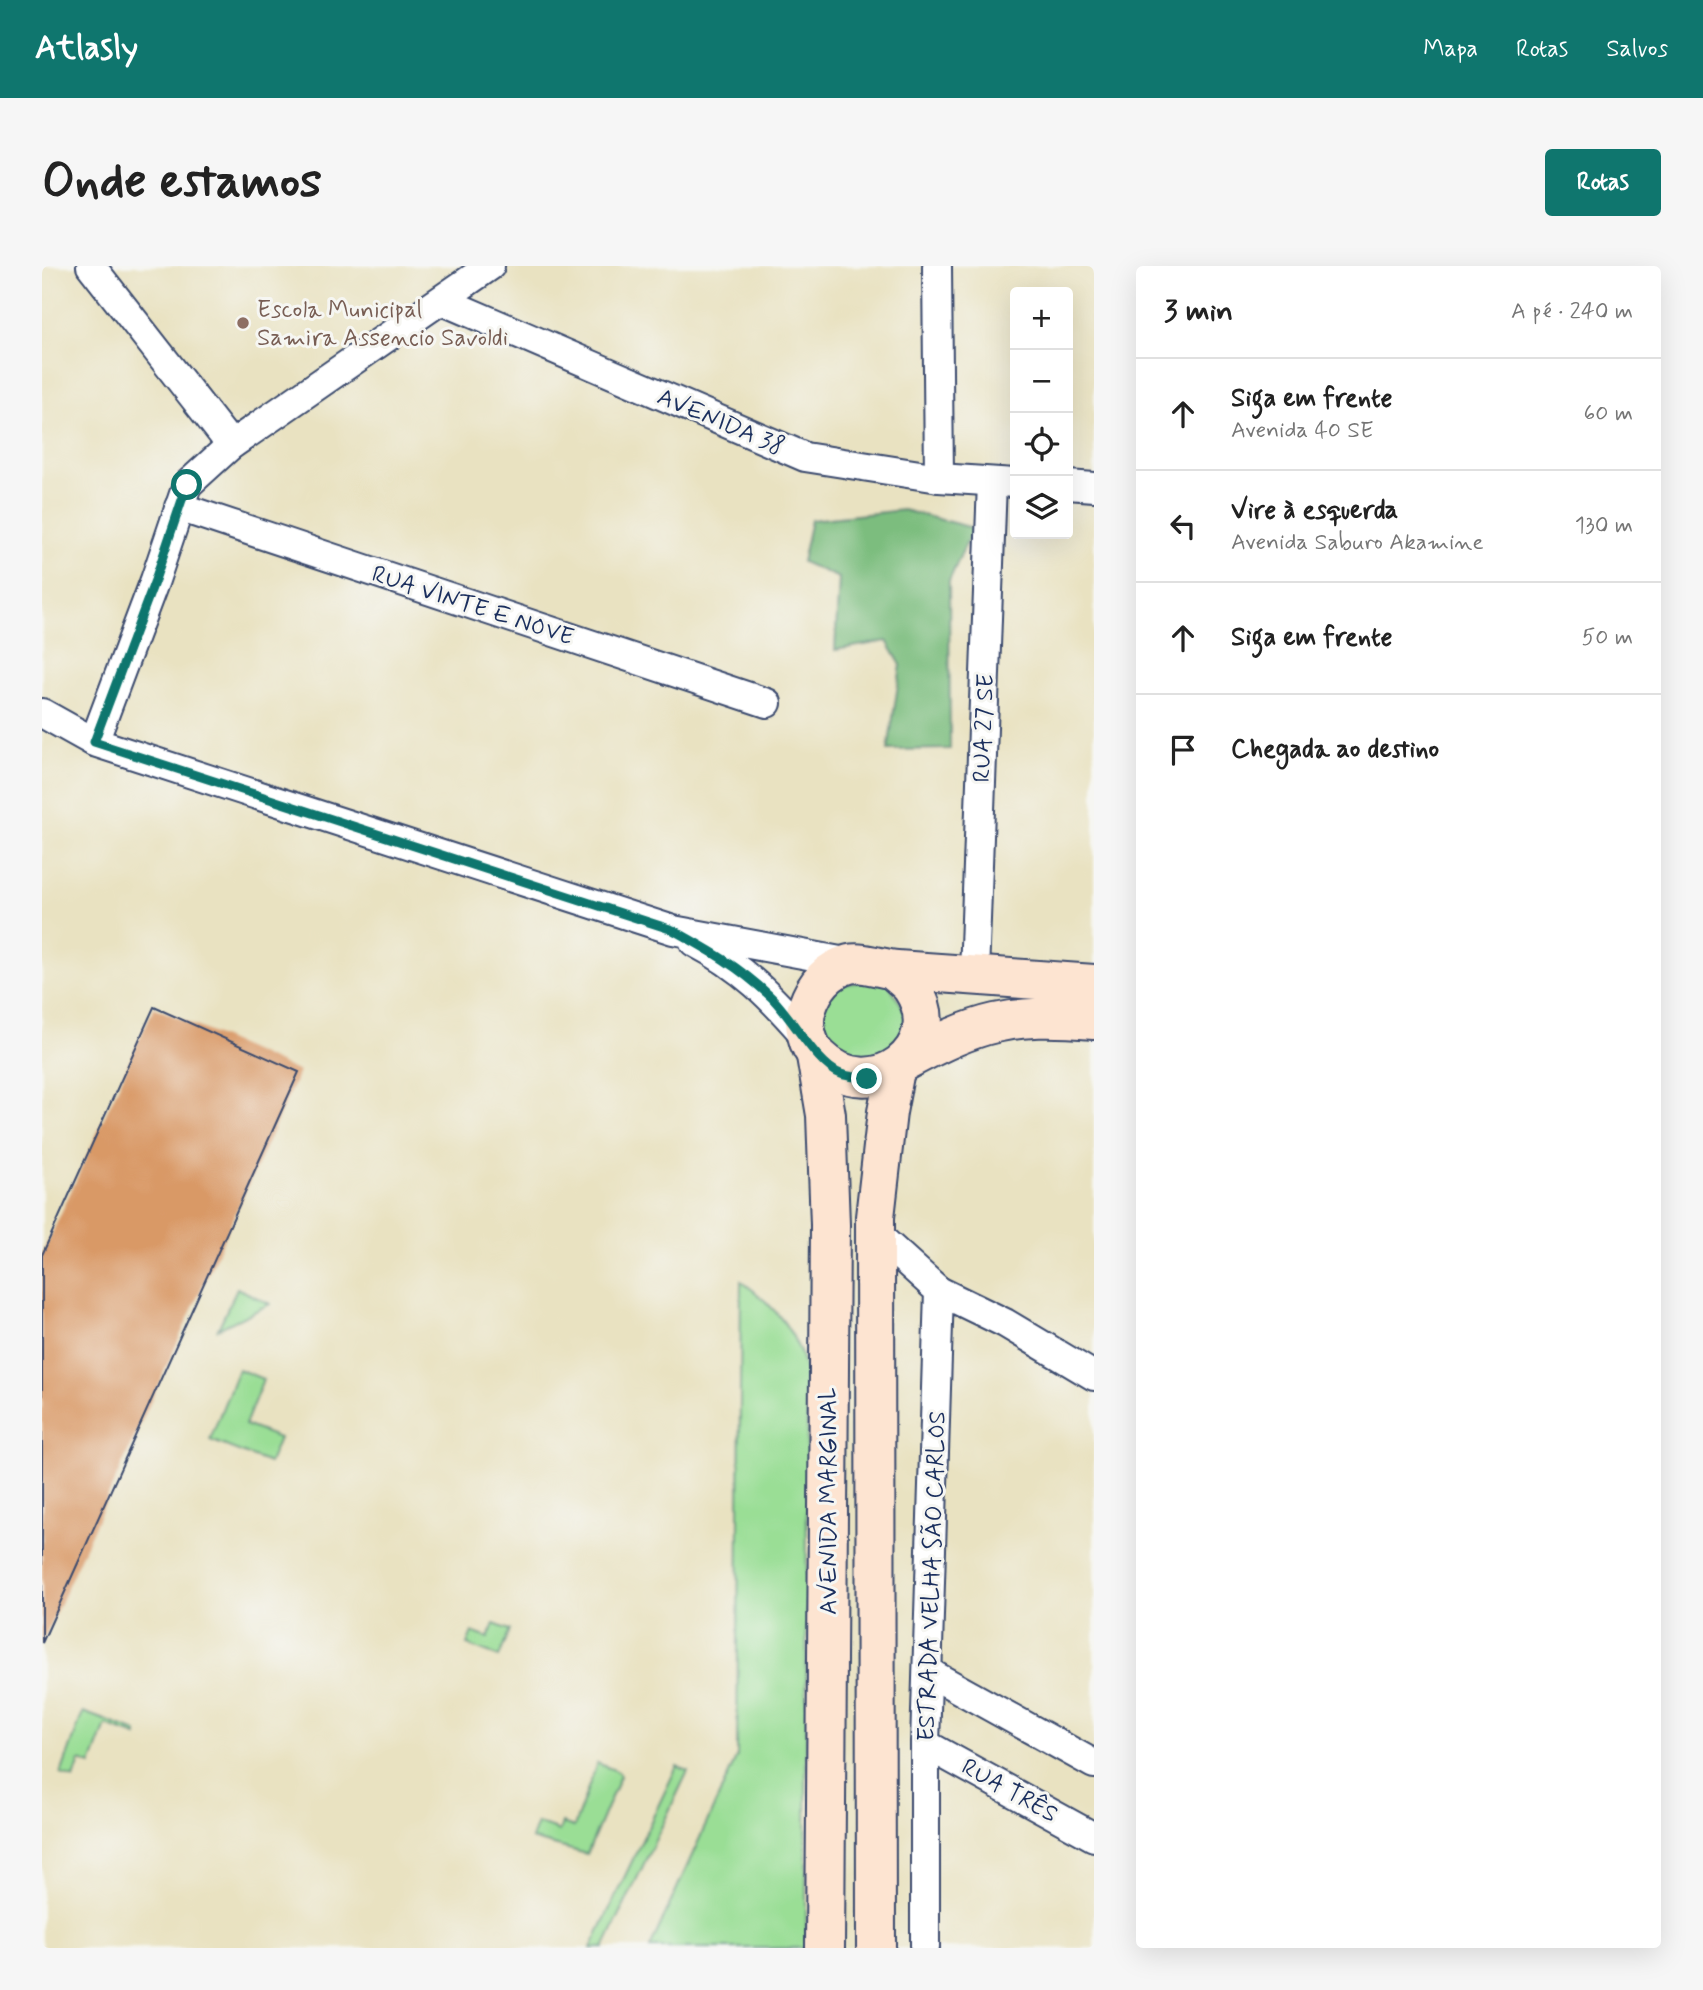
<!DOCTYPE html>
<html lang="pt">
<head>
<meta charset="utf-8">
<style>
	:root { --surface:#fff; --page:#f6f6f6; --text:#222; --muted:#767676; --line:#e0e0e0; --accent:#0f766e }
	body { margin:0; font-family:Mynerve,sans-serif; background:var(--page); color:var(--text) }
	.controls { position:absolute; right:21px; top:21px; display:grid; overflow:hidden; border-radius:7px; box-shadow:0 7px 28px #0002 }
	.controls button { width:63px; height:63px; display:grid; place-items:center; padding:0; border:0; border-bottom:2px solid var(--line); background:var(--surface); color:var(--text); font:35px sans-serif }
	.stop { position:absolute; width:21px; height:21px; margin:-16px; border:5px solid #0f766e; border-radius:50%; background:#fff }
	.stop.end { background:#0f766e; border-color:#fff; box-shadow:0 2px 7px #0008 }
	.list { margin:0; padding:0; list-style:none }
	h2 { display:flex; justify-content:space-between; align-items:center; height:91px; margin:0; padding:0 28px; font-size:30px }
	h2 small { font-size:23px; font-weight:400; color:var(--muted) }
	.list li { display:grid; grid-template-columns:46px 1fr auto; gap:21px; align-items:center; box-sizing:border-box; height:112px; padding:0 28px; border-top:2px solid var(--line) }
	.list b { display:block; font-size:26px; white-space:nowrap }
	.list p { margin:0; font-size:23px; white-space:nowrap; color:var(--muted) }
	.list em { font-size:23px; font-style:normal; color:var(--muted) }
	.icon { flex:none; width:38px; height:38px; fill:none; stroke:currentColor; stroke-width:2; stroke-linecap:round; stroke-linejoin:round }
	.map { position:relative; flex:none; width:1052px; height:1682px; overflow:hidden; border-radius:7px }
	header { display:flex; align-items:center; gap:42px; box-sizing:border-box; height:98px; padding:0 35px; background:var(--accent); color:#fff }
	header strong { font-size:33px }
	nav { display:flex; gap:38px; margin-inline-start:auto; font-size:24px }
	.intro { display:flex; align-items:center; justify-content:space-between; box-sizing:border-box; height:168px; padding:0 42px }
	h1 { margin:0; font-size:49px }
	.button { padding:18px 32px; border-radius:7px; background:var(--accent); color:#fff; font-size:24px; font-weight:700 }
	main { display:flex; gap:42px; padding:0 42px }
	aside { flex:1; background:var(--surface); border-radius:7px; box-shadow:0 7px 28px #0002 }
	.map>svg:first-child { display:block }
</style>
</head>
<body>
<header>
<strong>Atlasly</strong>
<nav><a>Mapa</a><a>Rotas</a><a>Salvos</a></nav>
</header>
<div class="intro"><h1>Onde estamos</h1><a class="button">Rotas</a></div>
<main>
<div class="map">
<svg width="1052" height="1682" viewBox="0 0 1052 1682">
	<rect width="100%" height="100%" fill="#f6f6f2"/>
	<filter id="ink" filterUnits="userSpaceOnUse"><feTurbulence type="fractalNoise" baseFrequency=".0143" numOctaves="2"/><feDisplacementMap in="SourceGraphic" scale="14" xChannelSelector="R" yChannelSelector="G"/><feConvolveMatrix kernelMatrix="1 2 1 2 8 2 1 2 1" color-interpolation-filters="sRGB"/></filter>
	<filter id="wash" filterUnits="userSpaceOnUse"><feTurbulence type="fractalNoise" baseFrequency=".00686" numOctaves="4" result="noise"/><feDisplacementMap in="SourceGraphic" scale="28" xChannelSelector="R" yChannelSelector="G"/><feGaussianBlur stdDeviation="1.57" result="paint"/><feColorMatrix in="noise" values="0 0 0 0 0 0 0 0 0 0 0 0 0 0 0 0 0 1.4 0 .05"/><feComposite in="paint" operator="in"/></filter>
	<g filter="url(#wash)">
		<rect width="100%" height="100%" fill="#e9e2c1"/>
		<g fill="#9ade95" stroke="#5a867a" stroke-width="2">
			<path d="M844,713L867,752L847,793L788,790L777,732L786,720Z"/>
			<path d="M699,1015C734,1040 758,1070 765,1112L764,1682H608L695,1490Z"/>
			<path d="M195,1022L228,1038L176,1063Z"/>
			<path d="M196,1103L221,1113L203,1159L237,1172L227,1197L168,1174Z"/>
			<path d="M452,1358L468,1364L457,1391L425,1379L430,1366L446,1372Z"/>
			<path d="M41,1446L95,1466V1470L64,1459L49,1499L38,1495L32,1513L19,1508Z"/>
			<path d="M555,1497L575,1505L578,1510L545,1588L489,1573L495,1557L517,1565L520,1557L532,1561Z"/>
			<path d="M635,1500L646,1505L562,1682H549Z"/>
		</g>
		<path fill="#7bbd7e" stroke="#4b766e" stroke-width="2" d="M861,244L931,262L907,315L908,483L846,484L859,399L845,375L793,384L797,312L760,296L769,254Z"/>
		<g id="blocks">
			<path fill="#d99966" d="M112,741L257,806L0,1377V989Z"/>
		</g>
	</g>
	<g filter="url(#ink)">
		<use href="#blocks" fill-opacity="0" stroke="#3a4a6d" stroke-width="2"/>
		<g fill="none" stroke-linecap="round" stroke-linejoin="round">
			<defs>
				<g id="street">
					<path d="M49,0L189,179"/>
					<path d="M895,0L897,212"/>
					<path d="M401,35L763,191L897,212L973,217"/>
					<path d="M1026,219L1052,221"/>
					<path d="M137,241L725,437"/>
					<path d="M0,447L52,476L631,664L809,697"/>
					<path d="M52,476L113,314L145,219L189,179L448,0"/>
					<path d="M652,676C700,701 730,731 765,772"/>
					<path d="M932,708L950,216"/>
					<path d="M833,967L897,1025L883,1478V1682"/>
					<path d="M897,1025L963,1057L1052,1110"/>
					<path d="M886,1406L1052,1498"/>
					<path d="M883,1478L1052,1571"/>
				</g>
				<g id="secondary">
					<path d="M851,704C857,710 866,716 870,722C910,782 829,843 777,791C765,780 760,757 765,742C772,721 785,704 807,698C821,695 840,703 855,704C920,709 986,713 1052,718"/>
					<path d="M774,790L784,849L788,959L783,1682"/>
					<path d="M863,795C938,755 967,747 1052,754"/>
					<path d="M834,1682L833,951L845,846L853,804"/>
				</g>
			</defs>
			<use href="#street" stroke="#3a4a6d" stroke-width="32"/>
			<use href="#secondary" stroke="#3a4a6d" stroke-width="42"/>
			<use href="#street" stroke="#fff" stroke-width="28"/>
			<use href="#secondary" stroke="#fde4d1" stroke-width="38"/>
		</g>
	</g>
	<g fill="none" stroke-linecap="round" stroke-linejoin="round" filter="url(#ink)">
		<path stroke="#0f766e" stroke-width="9" d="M145,219L113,314L52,476L631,664C669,685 696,700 728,730C749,749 775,800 799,808C807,811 817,811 825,813"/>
	</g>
	<circle fill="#8d6e63" stroke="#f6f6f2" stroke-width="2.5" cx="201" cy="57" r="7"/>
	<g text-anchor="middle" stroke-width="6" stroke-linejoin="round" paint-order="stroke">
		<g font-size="24" fill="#785e54" stroke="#f6f6f2" text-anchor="start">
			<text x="215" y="51">Escola Municipal<tspan x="215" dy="28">Samira Assencio Savoldi</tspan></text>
		</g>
		<g font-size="24" fill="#1b2f5e" stroke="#f6f6f2">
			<text transform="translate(679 155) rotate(23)" y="8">AVENIDA 38</text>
			<text transform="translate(431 339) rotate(18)" y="8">RUA VINTE E NOVE</text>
			<text transform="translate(941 462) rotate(-88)" y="8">RUA 27 SE</text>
			<text transform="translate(786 1235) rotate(-90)" y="8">AVENIDA MARGINAL</text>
			<text transform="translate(889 1310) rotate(-88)" y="8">ESTRADA VELHA SÃO CARLOS</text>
			<text transform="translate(968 1524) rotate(29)" y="8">RUA TRÊS</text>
		</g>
	</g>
</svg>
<div class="controls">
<button>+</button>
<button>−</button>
<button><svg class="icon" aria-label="locate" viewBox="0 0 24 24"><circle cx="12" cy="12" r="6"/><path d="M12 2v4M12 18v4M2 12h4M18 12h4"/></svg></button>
<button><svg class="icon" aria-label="layers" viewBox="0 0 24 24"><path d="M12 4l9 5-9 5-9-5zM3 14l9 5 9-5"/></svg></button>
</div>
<div class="stop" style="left:145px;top:219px"></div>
<div class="stop end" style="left:825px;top:813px"></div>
</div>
<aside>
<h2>3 min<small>A pé · 240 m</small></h2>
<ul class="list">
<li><svg class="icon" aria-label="ahead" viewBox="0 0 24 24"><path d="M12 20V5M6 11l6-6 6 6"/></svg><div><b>Siga em frente</b><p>Avenida 40 SE</p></div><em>60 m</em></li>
<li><svg class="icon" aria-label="left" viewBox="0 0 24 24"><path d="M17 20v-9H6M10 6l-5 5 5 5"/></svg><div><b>Vire à esquerda</b><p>Avenida Saburo Akamine</p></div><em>130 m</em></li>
<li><svg class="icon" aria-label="ahead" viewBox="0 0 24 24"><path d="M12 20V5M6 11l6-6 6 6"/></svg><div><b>Siga em frente</b></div><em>50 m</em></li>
<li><svg class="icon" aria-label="arrive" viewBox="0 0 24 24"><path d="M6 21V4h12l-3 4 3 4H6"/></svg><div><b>Chegada ao destino</b></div></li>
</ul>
</aside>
</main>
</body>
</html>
